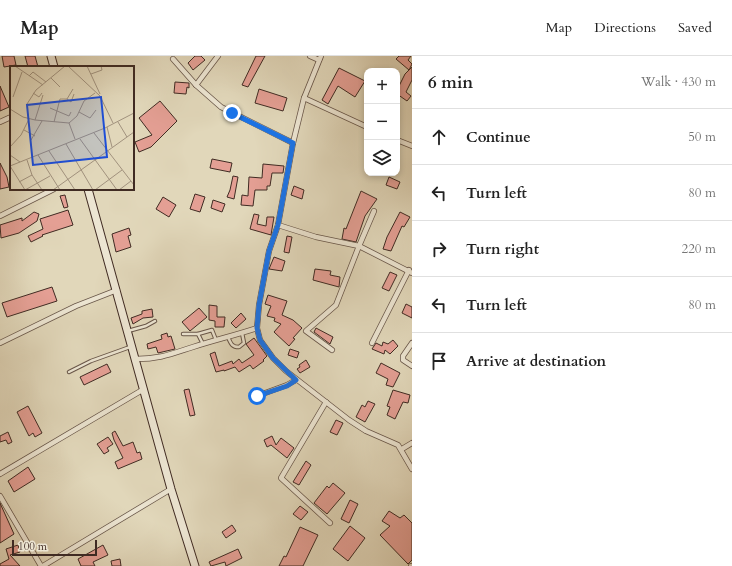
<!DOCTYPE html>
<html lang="en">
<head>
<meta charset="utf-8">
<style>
	:root { --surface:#fff; --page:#f6f6f6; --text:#222; --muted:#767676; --line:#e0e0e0 }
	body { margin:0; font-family:Cardo,serif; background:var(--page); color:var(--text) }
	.controls { position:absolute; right:12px; top:12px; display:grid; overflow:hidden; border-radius:8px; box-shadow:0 2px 6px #0003 }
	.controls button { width:36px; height:36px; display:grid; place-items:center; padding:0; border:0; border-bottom:1px solid var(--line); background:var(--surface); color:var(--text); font:20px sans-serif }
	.scale { position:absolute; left:12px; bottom:10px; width:85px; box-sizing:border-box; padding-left:4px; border:2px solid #402b23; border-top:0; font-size:11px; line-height:14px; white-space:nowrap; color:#402b23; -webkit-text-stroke:3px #ece5d2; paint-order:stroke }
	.stop { position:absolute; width:12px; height:12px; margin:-9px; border:3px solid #1a73e8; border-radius:50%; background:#fff }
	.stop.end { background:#1a73e8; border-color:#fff; box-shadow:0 1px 4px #0008 }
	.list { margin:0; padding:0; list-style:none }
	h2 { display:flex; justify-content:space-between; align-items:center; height:52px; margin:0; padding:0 16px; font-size:17px }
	h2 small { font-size:13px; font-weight:400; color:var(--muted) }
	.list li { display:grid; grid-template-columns:26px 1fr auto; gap:12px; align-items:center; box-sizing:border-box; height:56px; padding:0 16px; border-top:1px solid var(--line) }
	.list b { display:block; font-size:15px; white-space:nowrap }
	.list em { font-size:13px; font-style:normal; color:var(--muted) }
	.icon { flex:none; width:22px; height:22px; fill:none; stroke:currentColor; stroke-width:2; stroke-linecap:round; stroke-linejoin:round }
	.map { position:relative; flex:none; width:412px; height:510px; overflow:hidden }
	header { display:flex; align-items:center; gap:24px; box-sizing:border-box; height:56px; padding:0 20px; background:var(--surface); border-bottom:1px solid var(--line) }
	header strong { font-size:19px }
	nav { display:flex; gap:22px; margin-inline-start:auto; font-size:14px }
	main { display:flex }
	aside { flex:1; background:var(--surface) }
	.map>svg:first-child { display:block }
</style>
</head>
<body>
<header>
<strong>Map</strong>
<nav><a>Map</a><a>Directions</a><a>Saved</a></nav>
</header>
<main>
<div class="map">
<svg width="412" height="510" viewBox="0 0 412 510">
	<rect width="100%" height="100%" fill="#e1d7ba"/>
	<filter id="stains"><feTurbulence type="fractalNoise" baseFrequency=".005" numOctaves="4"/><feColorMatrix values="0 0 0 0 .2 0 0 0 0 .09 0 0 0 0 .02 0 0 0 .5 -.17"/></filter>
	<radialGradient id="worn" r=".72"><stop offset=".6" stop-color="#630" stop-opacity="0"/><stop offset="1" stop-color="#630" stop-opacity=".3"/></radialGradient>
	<g fill="#e49f94" stroke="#402b23">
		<path d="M2,0H14L16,9L4,11Z"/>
		<path d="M25,0H35L38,11H28Z"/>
		<path d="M195,0H201L205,4L193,14L188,7Z"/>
		<path d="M256,0H265L248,31L242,29Z"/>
		<path d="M399,0H411L408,4L412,8L409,14L396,3Z"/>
		<path d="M412,11V24L406,36L411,40L407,45L397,38V34L405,18Z"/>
		<path d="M339,12L365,25L355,41L338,30L328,48L322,44Z"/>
		<path d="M175,26L189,27V32L187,31L186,38L174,37Z"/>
		<path d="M0,30L9,51L0,55Z"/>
		<path d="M259,33L287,42L283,55L255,47Z"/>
		<path d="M160,45L177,65L151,91L139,96L135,86L152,79L139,62Z"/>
		<path d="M212,103L232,107L230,116L210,112Z"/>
		<path d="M0,107L7,121L9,131L0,133Z"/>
		<path d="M263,108L284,110L283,117H272L270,130H267V134H255L253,150L241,149L242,139L248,140L249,121L262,122Z"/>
		<path d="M233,120L238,121L234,143L227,141L230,134Z"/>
		<path d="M389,121L400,126L397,133L386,129Z"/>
		<path d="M294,130L304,134L302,143L291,139Z"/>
		<path d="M361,135L377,143L365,160L356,186L342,183L344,172L346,173Z"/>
		<path d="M195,138L205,141L200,156L190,153Z"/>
		<path d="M65,139L68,151L64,152L60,140Z"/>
		<path d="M163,141L176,149L169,161L156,153Z"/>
		<path d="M213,144L225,148L222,156L211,152Z"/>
		<path d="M68,154L73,169L42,179L43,180L31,186L28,180L43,173L40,163Z"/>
		<path d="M34,156L39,158L37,165L19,177L1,182L0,169L22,162V165Z"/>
		<path d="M400,156L410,161L404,171L402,170L391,195L383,193L387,181Z"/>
		<path d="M254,158L259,159L257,168L266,170L267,161H274L271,179L250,173Z"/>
		<path d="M129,172L131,179L128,180L131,191L116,196L112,178Z"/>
		<path d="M287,180L292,181L289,197L284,196Z"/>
		<path d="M274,201L285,205L282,215L269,213Z"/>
		<path d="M315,213L331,215L330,219L340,221L339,231L313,224Z"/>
		<path d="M390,216L397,219L389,235L382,232Z"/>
		<path d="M52,231L57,245L7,261L2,247Z"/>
		<path d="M268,239L287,245L282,259L293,264L302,272L293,282L295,283L289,290L274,276L281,268L274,265L275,262L267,260L271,250L265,248Z"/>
		<path d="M406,248L412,251V262L402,257Z"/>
		<path d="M209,249L217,250V261H225L224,271H215V265L209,264Z"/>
		<path d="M199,252L207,261L190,275L182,266Z"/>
		<path d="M152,253L153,261L143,262L133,268L131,262L142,258V255Z"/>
		<path d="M241,257L246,263L236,272L231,267Z"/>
		<path d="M316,272L333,281L330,288L314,276Z"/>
		<path d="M167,277L168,281L171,280L175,293L158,297L156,291L148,293L147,288L162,283L161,279Z"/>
		<path d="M254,282L267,300L263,304L264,305L253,313L250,309L239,316L235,311L224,315V314L216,316L210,298L215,296L219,310L232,305L233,308L239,303L242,307L254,299L246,288Z"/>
		<path d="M393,284L398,290L390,298L385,294L384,298L372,293L376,287L382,290L383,286L388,288Z"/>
		<path d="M290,293L299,296L297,302L288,299Z"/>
		<path d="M306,304L310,311L300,317L297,313L300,311L299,309Z"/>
		<path d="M381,307L400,317L393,331L386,329L388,323L376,317Z"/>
		<path d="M107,308L111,316L84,329L80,321Z"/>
		<path d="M189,333L195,359L190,360L184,334Z"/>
		<path d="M393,334L410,339L408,347L403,346L395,363L387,359L390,351L387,350Z"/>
		<path d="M368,345L375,348L365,366L356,361L362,349L365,351Z"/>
		<path d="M28,350L42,377L35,381L33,377L29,380L17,356Z"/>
		<path d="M336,364L343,367L337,379L330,376Z"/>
		<path d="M115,375L123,390L133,386L137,397L140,396L142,403L118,413L115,406L123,402L114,384L112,377Z"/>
		<path d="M8,376L12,386L8,388L6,384L0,386V380Z"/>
		<path d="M272,380L276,389L281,382L294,392L287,402L271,389L267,391L264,384Z"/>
		<path d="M108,381L113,388L107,392L109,395L104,398L97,388Z"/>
		<path d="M306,405L311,409L299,429L293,426Z"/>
		<path d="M28,411L35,423L14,436L8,425Z"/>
		<path d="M333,427L345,437L327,458L314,447L327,430L329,432Z"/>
		<path d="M350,444L358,448L349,467L341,463Z"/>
		<path d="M0,447L14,478L0,487Z"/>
		<path d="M300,450L308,456L301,464L293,458Z"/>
		<path d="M389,455L400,462L404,459L412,467V504L408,508L380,479L390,470L382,465Z"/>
		<path d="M232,469L236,475L226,482L222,476Z"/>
		<path d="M350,470L365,482L348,505L333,493Z"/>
		<path d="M300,471L318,479L303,510H279L284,500L286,501Z"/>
		<path d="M18,489L20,496L10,499L20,510H0V508L9,503L6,493Z"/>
		<path d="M103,489L108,499L93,506L95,510H81L78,503Z"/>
		<path d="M238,493L242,502L226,510L225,506L211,510L209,506Z"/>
		<path d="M120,503L121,510H112L111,505Z"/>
	</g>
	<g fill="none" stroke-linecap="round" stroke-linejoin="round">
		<defs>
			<g id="service">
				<path d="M128,275L146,270L155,265"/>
				<path d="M183,278H198L203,288"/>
				<path d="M198,278L212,274L216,284"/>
				<path d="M228,281C231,288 232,291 239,291L244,287L242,277"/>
				<path d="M69,316L91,305L130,291"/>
			</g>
			<g id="minor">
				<path d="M310,0L319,4"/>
				<path d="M321,0L304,42L293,87L278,169L269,195L259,249L257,272L260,284L273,302L286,315L349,364L366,375L398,389L412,413"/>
				<path d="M173,3L196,29L221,51L293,87"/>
				<path d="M196,29L218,0"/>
				<path d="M304,42L367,71"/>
				<path d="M0,66L11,61"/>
				<path d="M397,84L412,90"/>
				<path d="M0,160L54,133"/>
				<path d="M278,169L316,181L359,190L412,217"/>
				<path d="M0,287L76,250L117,234"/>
				<path d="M372,287L409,214"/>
				<path d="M412,287L403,300V304L412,310"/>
				<path d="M332,294L306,275L336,249L359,190L374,155"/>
				<path d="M136,303C160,303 171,298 193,291C215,284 236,279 257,272"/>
				<path d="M257,340L287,329L296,324"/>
				<path d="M326,346L281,422L330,467"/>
				<path d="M402,393L412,387"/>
				<path d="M0,418L144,333"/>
				<path d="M0,440L41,510"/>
				<path d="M43,510L171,433"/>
				<path d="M411,510H412"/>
			</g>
			<g id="secondary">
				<path d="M51,0L54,11"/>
				<path d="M88,133L171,433L195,510"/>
			</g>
		</defs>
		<use href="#service" stroke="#685649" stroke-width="4.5"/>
		<use href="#minor" stroke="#685649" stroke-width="6"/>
		<use href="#secondary" stroke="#402b23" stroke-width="9"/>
		<use href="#service" stroke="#ece5d2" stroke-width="2.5"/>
		<use href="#minor" stroke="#ece5d2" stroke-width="4.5"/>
		<use href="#secondary" stroke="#ece5d2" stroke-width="7"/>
	</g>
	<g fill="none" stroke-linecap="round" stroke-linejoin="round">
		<path stroke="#1a73e8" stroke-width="5" d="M232,57L293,87L278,169L269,195L259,249L257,272L260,284L273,302L296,324L287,330L257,340"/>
	</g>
	<g transform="translate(10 10)">
		<rect width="124" height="124" fill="#e1d7ba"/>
		<path fill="none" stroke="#a1927e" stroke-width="1" d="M5,0L33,19M58,0L90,30L103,57M77,0L90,28M81,8L92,4L91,0M19,10L23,6L36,16M41,12L50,21M23,27L29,31L32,27M3,31L12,6M57,33L61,36L64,28M17,38L26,24L55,0M40,42L59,50L61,46M0,43L13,51L25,54L59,57L67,50L74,35L85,27M69,46L80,52L86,44M25,54L33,29M44,56L50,33H57L63,23M108,56L117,71M59,57L65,73M97,61L102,81M14,64L25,70M84,67L124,119M70,73L107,124M21,74L32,55M56,78L83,124M0,81L11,69L19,53M39,85L65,124M0,89L10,96M28,89L50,124M17,94L22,109L32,124M0,100L15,124M0,100L95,62L124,47M9,116L22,109M15,124L40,110M43,124L124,66M85,124L112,104M109,124L121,115"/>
		<path fill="#1d4ed8" fill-opacity="0.15" stroke="#1d4ed8" stroke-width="2" d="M91,31L97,91L23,99L17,39Z"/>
		<rect width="124" height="124" fill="none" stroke="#402b23" stroke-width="2"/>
	</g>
	<rect width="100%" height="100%" filter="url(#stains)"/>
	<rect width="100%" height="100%" fill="url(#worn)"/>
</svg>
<div class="controls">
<button>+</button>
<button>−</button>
<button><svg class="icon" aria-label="layers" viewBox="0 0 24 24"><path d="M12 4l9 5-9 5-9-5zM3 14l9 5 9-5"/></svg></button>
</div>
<div class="scale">100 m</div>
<div class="stop" style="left:257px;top:340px"></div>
<div class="stop end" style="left:232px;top:57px"></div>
</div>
<aside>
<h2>6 min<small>Walk · 430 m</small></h2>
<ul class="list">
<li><svg class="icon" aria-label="ahead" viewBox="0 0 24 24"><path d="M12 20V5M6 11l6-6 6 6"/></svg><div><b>Continue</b></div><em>50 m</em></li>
<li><svg class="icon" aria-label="left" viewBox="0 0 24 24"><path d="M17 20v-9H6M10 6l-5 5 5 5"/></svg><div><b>Turn left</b></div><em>80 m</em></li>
<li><svg class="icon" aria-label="right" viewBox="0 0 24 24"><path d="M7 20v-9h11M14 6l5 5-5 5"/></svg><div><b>Turn right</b></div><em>220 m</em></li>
<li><svg class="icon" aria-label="left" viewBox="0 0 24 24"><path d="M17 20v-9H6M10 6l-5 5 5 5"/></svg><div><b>Turn left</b></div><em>80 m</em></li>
<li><svg class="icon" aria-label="arrive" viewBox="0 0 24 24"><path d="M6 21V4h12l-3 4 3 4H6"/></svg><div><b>Arrive at destination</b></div></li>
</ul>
</aside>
</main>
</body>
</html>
